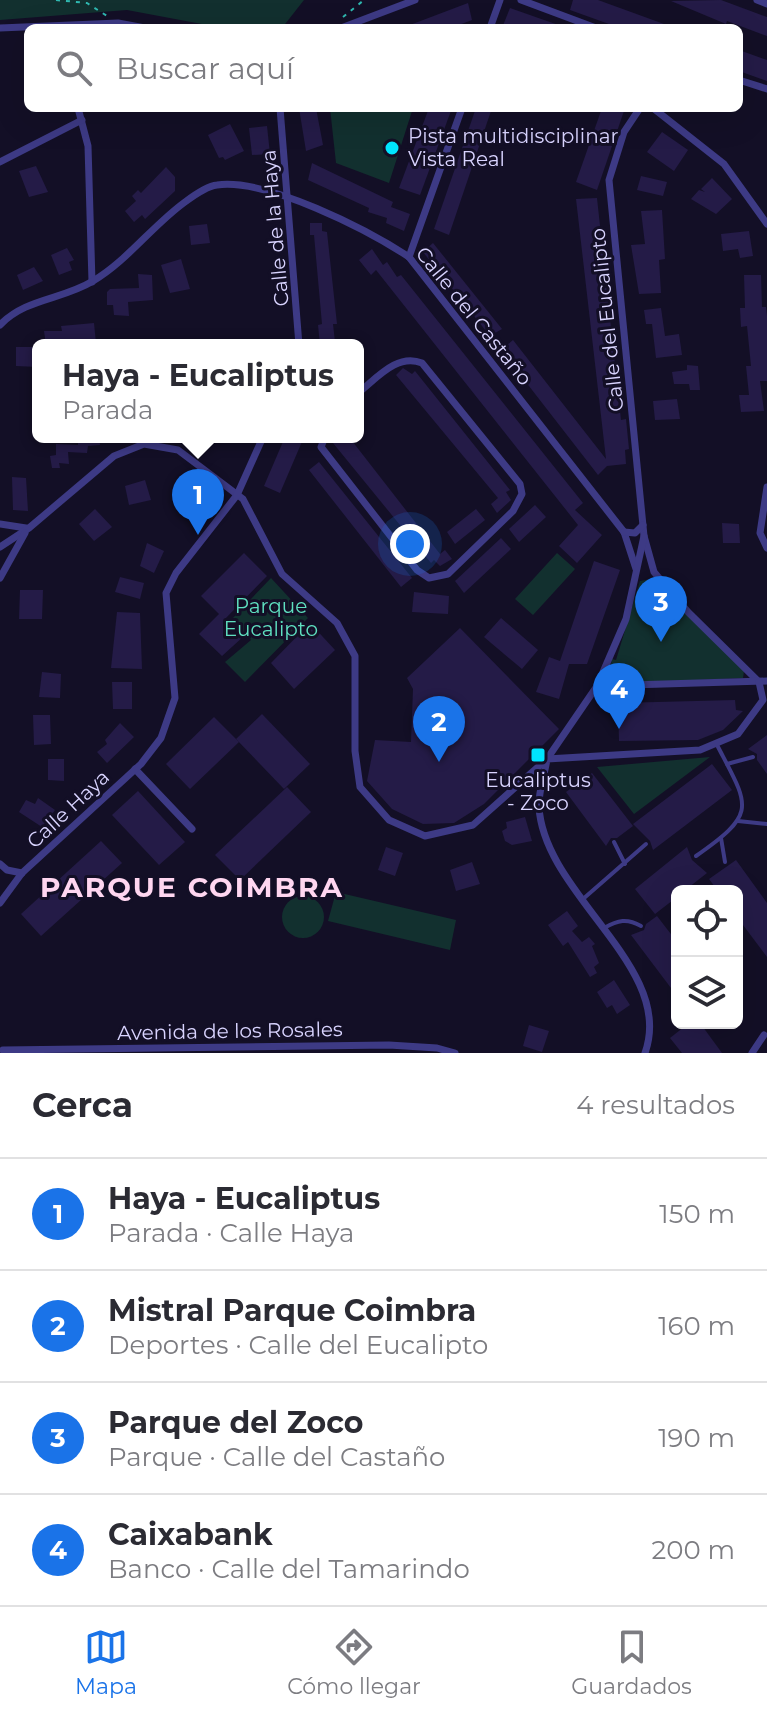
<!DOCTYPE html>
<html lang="es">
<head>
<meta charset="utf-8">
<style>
	:root { --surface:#fff; --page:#f2f2f3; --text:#2b2b33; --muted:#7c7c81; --line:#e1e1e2; --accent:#1a73e8 }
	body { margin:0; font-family:Montserrat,sans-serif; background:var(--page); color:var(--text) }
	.controls { position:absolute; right:24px; bottom:24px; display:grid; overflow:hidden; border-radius:12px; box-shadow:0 8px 32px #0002 }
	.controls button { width:72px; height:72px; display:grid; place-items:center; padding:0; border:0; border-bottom:2px solid var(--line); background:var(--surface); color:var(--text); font:40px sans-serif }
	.you { position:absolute; left:410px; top:544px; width:28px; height:28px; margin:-20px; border:6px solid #fff; border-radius:50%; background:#1a73e8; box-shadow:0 0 0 12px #1a73e833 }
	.badge { display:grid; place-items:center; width:52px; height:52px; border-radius:50%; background:var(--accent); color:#fff; font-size:26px; font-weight:700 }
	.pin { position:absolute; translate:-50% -66px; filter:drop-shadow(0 2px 4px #0008) }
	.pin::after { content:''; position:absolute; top:42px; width:28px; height:24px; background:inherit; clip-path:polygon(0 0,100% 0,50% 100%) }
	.popup { position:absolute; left:32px; top:339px; width:332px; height:104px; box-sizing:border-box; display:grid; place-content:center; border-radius:12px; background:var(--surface); filter:drop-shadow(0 2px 6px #0005); font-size:26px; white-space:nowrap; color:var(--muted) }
	.popup b { font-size:30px; color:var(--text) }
	.popup::after { content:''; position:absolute; left:50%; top:100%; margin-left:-16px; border:16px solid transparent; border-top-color:var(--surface) }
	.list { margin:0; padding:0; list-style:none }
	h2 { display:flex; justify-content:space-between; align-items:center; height:104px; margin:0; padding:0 32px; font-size:34px }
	h2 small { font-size:26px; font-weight:400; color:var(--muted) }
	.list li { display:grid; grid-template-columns:52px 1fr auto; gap:24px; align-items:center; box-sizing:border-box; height:112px; padding:0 32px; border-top:2px solid var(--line) }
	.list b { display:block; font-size:30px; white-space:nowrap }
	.list p { margin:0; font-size:26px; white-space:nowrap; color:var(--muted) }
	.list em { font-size:26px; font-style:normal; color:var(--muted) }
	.icon { flex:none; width:44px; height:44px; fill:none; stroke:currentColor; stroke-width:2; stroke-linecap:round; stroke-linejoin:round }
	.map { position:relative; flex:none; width:767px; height:1053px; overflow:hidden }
	.search { position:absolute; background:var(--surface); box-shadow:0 8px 32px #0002; left:24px; right:24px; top:24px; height:88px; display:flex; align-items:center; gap:20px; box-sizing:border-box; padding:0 28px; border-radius:12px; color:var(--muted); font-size:30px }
	.sheet { height:552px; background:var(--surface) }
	nav { display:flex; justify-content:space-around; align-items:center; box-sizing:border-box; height:112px; border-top:2px solid var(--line); background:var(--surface); font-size:22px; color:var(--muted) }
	nav a { display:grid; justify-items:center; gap:4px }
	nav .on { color:var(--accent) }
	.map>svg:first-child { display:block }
</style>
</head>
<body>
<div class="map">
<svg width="767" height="1053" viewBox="0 0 767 1053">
	<rect width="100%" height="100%" fill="#130f26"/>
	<g fill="#12302f">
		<path d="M0,0H304L282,28H223L127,10L0,20Z"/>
		<path d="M330,108H413L389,183L336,163Z"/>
		<path d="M557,553L575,569L533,615L515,599Z"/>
		<path d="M271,578L308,618L245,682L225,662L251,640L232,619Z"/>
		<path d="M651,579L744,671L743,678L607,684L612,659L616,660L640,581Z"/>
		<path d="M710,757L634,814L597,767Z"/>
		<path d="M336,892L456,920L450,950L328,921Z"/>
		<circle cx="303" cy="917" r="21"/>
	</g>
	<g fill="#241b47">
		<path d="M573,0H598L675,28H620L570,10Z"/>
		<path d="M721,0L767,17V36L727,21L726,24L671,1Z"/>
		<path d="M468,3L472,20L451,28H402Z"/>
		<path d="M510,8L564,27L563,28H502Z"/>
		<path d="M739,50L767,60V81L739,71Z"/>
		<path d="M299,108H316L323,145L306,151Z"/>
		<path d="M429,108H452L420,195L399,188Z"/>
		<path d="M476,108H492L449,235L434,229Z"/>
		<path d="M602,108H625L597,190L576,182Z"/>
		<path d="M230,124L244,151L225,160L223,157L219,158L208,135Z"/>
		<path d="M267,126L270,154L252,155L249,128Z"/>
		<path d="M662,132L688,150L674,171L647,152Z"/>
		<path d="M312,163L393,202L391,207L410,214L404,231L386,223L387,218L368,212L369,208L308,180Z"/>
		<path d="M36,166L48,192L29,197L19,171Z"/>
		<path d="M166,167L175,177V191L145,219L142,215L134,222L125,211L136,201L132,196L138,190L141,193Z"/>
		<path d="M641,176L667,182L663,196L637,190Z"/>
		<path d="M712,178L732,199L716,214L691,199L699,190L705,192L701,189Z"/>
		<path d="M597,198L621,420L626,419L629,449L625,450L626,464L607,466L598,475L501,350L513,340L606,459L576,199Z"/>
		<path d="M662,210L665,259L659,260L661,293L639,294L631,245L645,244L641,211Z"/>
		<path d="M310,223H322V231L327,232L337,324H333L335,342L332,345H320L318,325L322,324L314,235H310Z"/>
		<path d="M207,224L210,243L191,245L189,226Z"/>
		<path d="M749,231L753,256L740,258L738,249L723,251L721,234Z"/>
		<path d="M433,243L502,329L490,336L423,252Z"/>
		<path d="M67,248L74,260L69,262L72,270L59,275L51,255Z"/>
		<path d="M372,249L383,265L387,262L397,277L401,275L583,503L575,510L602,535L577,563L559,546L578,525L376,270L371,275L359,260Z"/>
		<path d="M181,259L190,289L170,293L161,265Z"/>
		<path d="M34,267L43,281L23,290L17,275Z"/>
		<path d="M138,274L152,275L153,300L128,302L129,316L114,315L113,305H107V292L110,289L139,288Z"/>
		<path d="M744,275H761L762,307H766L767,316V381H760L764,411L741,412L739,395H749L746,366H751L747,326L741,327L740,308H745Z"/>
		<path d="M661,308L665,336L679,334L682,355L656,358L652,324H646L644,310Z"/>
		<path d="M94,323L96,343L46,345L44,331H62L61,326Z"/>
		<path d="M16,347H38V367L16,366Z"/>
		<path d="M687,365L698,366L700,390H690L689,384H674L672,372L687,370Z"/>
		<path d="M403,368L412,374L415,371L510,490L506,492L511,500L497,513L491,504L498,498L396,375Z"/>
		<path d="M677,399L680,419L655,420L653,401Z"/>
		<path d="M78,437H99L100,445L88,446L87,453L68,452L69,464L59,463L60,468H52L50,456L56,455V444L78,445Z"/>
		<path d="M285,437H304L280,493L264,486Z"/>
		<path d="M341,437H349L440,554L445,550L452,559L440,566L434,560L431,563L333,443Z"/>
		<path d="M319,462L412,578L401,587L309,470Z"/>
		<path d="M12,477L26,478L28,511L13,510Z"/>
		<path d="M145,480L151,500L129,505L125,486Z"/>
		<path d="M181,481L199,494L190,507L172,493Z"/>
		<path d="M535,505L546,517L519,542L509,529Z"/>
		<path d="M95,509L112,527L94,541L79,524Z"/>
		<path d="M476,509L485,520L455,544L447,532Z"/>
		<path d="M722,523L739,524L740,543H723Z"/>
		<path d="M501,538L511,549L464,593L455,581Z"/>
		<path d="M147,543L164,551L154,573L140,566Z"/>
		<path d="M244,553L267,576L225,619L244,636L222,656L199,634L219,614L201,596Z"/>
		<path d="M594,561L620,570L587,664H569L559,699L536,692L549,657L560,661Z"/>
		<path d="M120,577L144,583L140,599L115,592Z"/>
		<path d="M20,590H43L42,619H19Z"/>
		<path d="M414,592L449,596L448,614L412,612Z"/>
		<path d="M117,612L140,613L142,669L111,668Z"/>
		<path d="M501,618L538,650L522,669L484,637Z"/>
		<path d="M310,623L335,650L294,689L271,663Z"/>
		<path d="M460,628L559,729L484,804L454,823L423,824L392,809L367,781L375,740L411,742L413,689L407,678Z"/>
		<path d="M42,672L61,674L60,698L39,697Z"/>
		<path d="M112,682H132V709H113Z"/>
		<path d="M735,700L736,710L743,711L723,730L698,740L619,741L618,703Z"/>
		<path d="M262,714L310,764L284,789L236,739Z"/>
		<path d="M33,715H50L51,744L34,745Z"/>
		<path d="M214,717L239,742L190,789L166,764Z"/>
		<path d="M120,723L134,737L107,763L97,752L107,744L105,740Z"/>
		<path d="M767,735V774L757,760V754L748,749Z"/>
		<path d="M48,759H64V781L48,780Z"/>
		<path d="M712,764L732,790L653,850L650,841L633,824Z"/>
		<path d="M592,773L633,826L617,838H611L606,846L566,792Z"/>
		<path d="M287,787L311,812L240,880L215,855Z"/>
		<path d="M138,791L185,842L159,865L112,815Z"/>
		<path d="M38,798L55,810L42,827L19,812L26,800L35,804Z"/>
		<path d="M525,817L532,841L512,845L505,841L502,831L507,828L506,822Z"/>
		<path d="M101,841L122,863L41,936L21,914Z"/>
		<path d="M386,847L403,853L395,876L378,870Z"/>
		<path d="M687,847L692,860L707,873L684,891H677V897L655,914L635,889Z"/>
		<path d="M736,860L767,903V957L737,917V891H718L709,879Z"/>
		<path d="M472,862L480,884L456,891L450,870Z"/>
		<path d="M567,911L578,926L572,931L582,942L589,937L595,944L592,946L599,963L594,967L597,973L590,977L568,942L563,946L548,925Z"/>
		<path d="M657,916L677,942V996L631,935L644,930L646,924Z"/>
		<path d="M614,980L630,1005L617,1014L612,1005L607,1008L597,992Z"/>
		<path d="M689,1023H700L722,1053H682L670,1038Z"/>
		<path d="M529,1025L549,1031L542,1052L523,1046Z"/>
	</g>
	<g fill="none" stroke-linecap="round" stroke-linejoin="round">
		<g stroke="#2fb8b0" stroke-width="2" stroke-dasharray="4 6" stroke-linecap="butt">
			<path d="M56,0L87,3L107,16"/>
			<path d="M343,17L364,0"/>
		</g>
		<g stroke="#3d3a85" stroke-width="4">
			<path d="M727,764L753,757"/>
			<path d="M738,821L767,824"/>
			<path d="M721,838L725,862"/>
			<path d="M614,842L625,864"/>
			<path d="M696,856C759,812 749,807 716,743"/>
			<path d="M583,899L646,844"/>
			<path d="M604,928C618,920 627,918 641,926"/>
		</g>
		<g stroke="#3d3a85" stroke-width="7">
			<path d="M521,0L596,28"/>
			<path d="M757,0L767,4"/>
			<path d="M0,28L118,23L145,28"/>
			<path d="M341,28L415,0"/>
			<path d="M490,28L500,0"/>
			<path d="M739,80L767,89"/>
			<path d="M78,108L88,146L92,282"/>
			<path d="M280,108L299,345"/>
			<path d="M640,108L624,132L609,180L644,536L654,572L688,612L759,682"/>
			<path d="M653,108L724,164L767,224"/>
			<path d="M0,162L82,120"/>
			<path d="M409,257L462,108"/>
			<path d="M0,325C26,298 62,300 93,281C127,261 153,225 185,202C193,196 208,186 217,185C267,178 368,230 409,257L624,532L636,569"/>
			<path d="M325,437L321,447L417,570L429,578L448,574L513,511L522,494L520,484L422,363C397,353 377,378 358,393"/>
			<path d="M767,487L760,533L767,548"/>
			<path d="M0,524L26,528"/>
			<path d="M624,532L635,533L643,525"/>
			<path d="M0,547L29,528L114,456L144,444L178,450L243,499L282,574L337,623L355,656V751L360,787L389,820L425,836L473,825L547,759L597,686L626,619L644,536"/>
			<path d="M0,578L25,533"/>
			<path d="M597,686L767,681"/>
			<path d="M135,769L192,829"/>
			<path d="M0,864L7,870L22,873"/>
			<path d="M0,903L22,873L141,764L161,738L175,698L166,593L176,573L237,495L263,437"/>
			<path d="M3,1050L389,1045L437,1048L455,1053"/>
			<path d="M645,1053C676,967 544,895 539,807C538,792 545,774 547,759L700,750L738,734L763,700L759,682"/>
			<path d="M752,1053L764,1035"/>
		</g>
	</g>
	<g fill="#00e5ff" stroke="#130f26" stroke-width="3">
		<circle cx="392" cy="148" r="8"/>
		<rect x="530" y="747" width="16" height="16" rx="4"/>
	</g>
	<g text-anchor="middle" stroke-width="6" stroke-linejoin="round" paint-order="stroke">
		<g font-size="20" fill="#d9d4ff" stroke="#130f26" text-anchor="start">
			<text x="408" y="143">Pista multidisciplinar<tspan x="408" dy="23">Vista Real</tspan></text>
			<text x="538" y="787" text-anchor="middle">Eucaliptus<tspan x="538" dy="23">- Zoco</tspan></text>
		</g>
		<g font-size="20" fill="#d9d4ff" stroke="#130f26">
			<text transform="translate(275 228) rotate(-95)" y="7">Calle de la Haya</text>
			<text transform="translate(474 316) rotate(51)" y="7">Calle del Castaño</text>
			<text transform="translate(607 320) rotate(-96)" y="7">Calle del Eucalipto</text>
			<text transform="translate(68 809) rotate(-43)" y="7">Calle Haya</text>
			<text transform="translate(230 1031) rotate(-1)" y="7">Avenida de los Rosales</text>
		</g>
		<g font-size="20" fill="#5fe0c0" stroke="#130f26">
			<text x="271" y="613">Parque<tspan x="271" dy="23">Eucalipto</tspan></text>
		</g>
		<g font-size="28" font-weight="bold" letter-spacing="2" fill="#ffd6f0" stroke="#130f26">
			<text x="192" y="897">PARQUE COIMBRA</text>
		</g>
	</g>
</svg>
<div class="controls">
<button><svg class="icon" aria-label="locate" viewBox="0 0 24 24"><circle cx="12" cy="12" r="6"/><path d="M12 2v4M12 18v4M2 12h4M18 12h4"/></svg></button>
<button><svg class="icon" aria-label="layers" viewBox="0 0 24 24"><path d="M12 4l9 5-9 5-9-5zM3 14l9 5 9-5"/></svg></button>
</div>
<div class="you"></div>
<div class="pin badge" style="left:198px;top:535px">1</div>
<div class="popup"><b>Haya - Eucaliptus</b>Parada</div>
<div class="pin badge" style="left:439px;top:762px">2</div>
<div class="pin badge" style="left:661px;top:642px">3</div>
<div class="pin badge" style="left:619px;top:729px">4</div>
<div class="search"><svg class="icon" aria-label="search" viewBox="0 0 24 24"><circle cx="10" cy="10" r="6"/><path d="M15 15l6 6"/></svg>Buscar aquí</div>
</div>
<section class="sheet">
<h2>Cerca<small>4 resultados</small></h2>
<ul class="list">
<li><span class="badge">1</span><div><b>Haya - Eucaliptus</b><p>Parada · Calle Haya</p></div><em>150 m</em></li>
<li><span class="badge">2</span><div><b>Mistral Parque Coimbra</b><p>Deportes · Calle del Eucalipto</p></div><em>160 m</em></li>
<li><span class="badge">3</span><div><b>Parque del Zoco</b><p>Parque · Calle del Castaño</p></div><em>190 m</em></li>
<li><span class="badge">4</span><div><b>Caixabank</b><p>Banco · Calle del Tamarindo</p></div><em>200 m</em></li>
</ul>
</section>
<nav>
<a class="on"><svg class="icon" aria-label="map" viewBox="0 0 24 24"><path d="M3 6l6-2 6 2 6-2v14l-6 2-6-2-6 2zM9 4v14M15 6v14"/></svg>Mapa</a>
<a><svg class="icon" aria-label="directions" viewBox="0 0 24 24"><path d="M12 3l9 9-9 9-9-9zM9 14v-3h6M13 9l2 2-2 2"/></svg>Cómo llegar</a>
<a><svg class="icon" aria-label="saved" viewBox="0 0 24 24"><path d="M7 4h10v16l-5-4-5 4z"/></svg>Guardados</a>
</nav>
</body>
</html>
